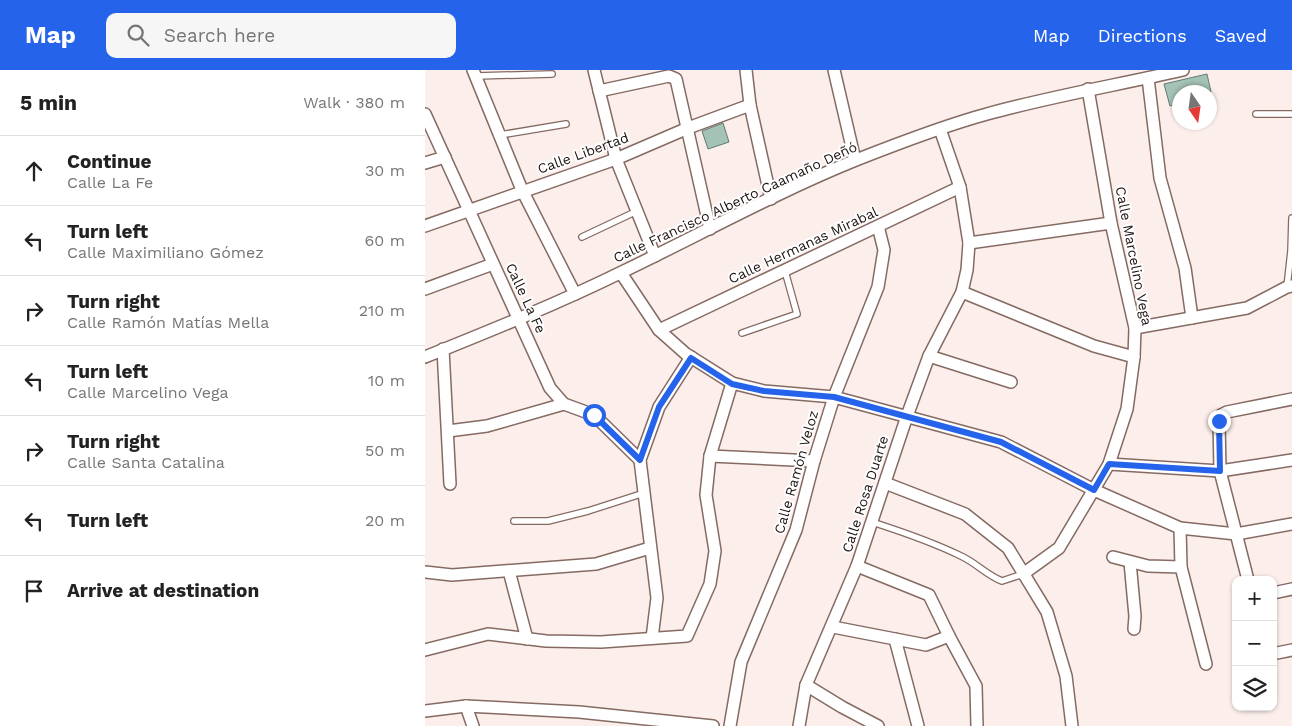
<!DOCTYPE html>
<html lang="en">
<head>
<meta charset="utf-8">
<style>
	:root { --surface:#fff; --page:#f6f6f6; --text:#222; --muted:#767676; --line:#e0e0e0; --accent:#2563eb }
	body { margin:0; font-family:"Work Sans",sans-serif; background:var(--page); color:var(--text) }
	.controls { position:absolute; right:15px; bottom:15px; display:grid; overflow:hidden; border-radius:10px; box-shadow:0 1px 4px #0004 }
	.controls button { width:45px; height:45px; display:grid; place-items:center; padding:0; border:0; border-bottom:1px solid var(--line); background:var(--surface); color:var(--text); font:25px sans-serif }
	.compass { position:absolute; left:747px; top:15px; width:45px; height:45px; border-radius:50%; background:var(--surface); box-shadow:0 1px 4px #0004; rotate:167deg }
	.stop { position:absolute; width:15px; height:15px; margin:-11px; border:4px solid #2563eb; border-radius:50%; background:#fff }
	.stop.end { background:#2563eb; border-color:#fff; box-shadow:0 1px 5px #0008 }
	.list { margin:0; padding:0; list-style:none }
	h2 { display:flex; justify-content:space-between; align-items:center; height:65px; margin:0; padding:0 20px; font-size:21px }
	h2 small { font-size:16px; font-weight:400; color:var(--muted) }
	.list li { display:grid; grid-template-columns:32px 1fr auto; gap:15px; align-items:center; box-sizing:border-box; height:70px; padding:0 20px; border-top:1px solid var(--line) }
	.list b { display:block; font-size:19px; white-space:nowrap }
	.list p { margin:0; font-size:16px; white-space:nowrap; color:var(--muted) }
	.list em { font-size:16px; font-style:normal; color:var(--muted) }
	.icon { flex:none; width:28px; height:28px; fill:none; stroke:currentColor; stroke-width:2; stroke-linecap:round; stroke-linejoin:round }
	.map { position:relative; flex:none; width:867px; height:656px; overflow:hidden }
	header { display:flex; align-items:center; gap:30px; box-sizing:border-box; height:70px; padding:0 25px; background:var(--accent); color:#fff }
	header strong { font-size:24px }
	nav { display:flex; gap:28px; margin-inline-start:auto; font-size:18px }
	.search { width:350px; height:45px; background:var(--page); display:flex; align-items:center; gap:12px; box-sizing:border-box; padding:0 18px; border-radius:10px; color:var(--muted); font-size:19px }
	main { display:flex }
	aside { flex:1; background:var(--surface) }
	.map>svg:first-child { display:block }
</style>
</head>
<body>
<header>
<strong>Map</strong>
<div class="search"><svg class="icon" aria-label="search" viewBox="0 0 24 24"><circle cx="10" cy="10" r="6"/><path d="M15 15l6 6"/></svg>Search here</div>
<nav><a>Map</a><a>Directions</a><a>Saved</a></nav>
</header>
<main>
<aside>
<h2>5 min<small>Walk · 380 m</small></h2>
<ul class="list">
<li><svg class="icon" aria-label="ahead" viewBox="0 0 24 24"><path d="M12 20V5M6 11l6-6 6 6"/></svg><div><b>Continue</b><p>Calle La Fe</p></div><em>30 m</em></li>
<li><svg class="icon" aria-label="left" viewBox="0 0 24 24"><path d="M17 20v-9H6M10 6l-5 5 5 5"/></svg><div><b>Turn left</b><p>Calle Maximiliano Gómez</p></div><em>60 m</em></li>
<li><svg class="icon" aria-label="right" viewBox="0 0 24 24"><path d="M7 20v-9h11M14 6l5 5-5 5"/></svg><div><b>Turn right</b><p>Calle Ramón Matías Mella</p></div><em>210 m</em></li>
<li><svg class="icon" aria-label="left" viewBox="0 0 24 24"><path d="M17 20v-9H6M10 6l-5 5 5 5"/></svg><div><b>Turn left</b><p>Calle Marcelino Vega</p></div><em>10 m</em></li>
<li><svg class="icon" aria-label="right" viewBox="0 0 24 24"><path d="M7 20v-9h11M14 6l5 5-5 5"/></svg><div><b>Turn right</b><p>Calle Santa Catalina</p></div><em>50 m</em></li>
<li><svg class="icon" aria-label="left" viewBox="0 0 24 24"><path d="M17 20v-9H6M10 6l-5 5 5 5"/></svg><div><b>Turn left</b></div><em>20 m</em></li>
<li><svg class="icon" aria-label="arrive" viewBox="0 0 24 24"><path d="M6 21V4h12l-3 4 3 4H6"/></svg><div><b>Arrive at destination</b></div></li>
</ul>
</aside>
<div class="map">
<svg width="867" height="656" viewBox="0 0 867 656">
	<rect width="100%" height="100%" fill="#fbeeeb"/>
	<g fill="#a4c2b5" stroke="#607c70">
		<path d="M782,4L786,22H754V33L745,36L739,14Z"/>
		<path d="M298,53L304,72L283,79L277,61Z"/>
	</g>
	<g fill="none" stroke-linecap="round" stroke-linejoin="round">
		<defs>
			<g id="service">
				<path d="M51,6L127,4"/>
				<path d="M831,44H867"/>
				<path d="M75,65L141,54"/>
				<path d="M157,167L212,141"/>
				<path d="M862,217L866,181L867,148"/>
				<path d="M317,263L372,244L360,201"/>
				<path d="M89,451H123L163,441L219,423"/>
				<path d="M447,452C478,462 508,472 538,487C552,494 562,505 577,511L598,504"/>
			</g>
			<g id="minor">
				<path d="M48,0L97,120L150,224"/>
				<path d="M169,0L191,89L230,186"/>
				<path d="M321,0L325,35L346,129"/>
				<path d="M409,0L430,90"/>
				<path d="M723,8L735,108L760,198L767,248"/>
				<path d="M174,21L244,6L251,9L285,159"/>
				<path d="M0,44L125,318L139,334L169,345L215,390"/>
				<path d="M0,93L20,87"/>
				<path d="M0,156L191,89L263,58L325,35"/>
				<path d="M544,173L686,153"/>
				<path d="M196,203L234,260L261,284L307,313L339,321L409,327L576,372L669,420L755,458L811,464L867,454"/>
				<path d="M0,219L68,194"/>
				<path d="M537,222L669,276L709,287"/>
				<path d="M710,258L822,238L862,217L867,216"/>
				<path d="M234,260L535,117"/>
				<path d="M18,279L25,414"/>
				<path d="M504,286L586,312"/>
				<path d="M0,287C67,260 134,233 199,201C276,164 352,122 431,90C474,73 518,56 562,44C627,26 693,15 758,0"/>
				<path d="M23,361L62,356L139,334"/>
				<path d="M285,386L389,391"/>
				<path d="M684,394L795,401L867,390"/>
				<path d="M460,413L540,444L583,478L622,542L641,606L647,656"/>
				<path d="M755,458L756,497L781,594"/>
				<path d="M688,487L723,496L756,497"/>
				<path d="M705,492L710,546L709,559"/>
				<path d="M432,496L504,525L524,566L551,616L552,656"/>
				<path d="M84,501L102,569"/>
				<path d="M0,502L27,505L171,494L225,478"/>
				<path d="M598,504L634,478L684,394L702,339L709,287L710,258L686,153L663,19"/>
				<path d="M823,510L795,401L794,351L796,345L802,342L867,329"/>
				<path d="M848,523L867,519"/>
				<path d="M408,557L501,575L524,566"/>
				<path d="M227,568L232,528L215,390L234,337L266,287"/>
				<path d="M470,569L493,656"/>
				<path d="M0,580L63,564L121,571L176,572L262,566L285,514L290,481L281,425L285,386L307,313"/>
				<path d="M848,582L852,583L867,580"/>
				<path d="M381,615L417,637L453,656"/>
				<path d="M41,636L48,656"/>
				<path d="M0,641L41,636L154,642L288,656"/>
				<path d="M305,656L316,592L371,460L389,391L409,327L453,217L459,180L453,156"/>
				<path d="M374,656L381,615L432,496L482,346L504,286L537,222L542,200L544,173L535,117L515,59"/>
			</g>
		</defs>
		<use href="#service" stroke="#856a62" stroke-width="8"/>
		<use href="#minor" stroke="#856a62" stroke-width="14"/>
		<use href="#service" stroke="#fff" stroke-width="5.5"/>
		<use href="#minor" stroke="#fff" stroke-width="11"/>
	</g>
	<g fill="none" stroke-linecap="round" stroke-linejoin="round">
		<path stroke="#2563eb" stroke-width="6" d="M169,345L215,390L234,337L266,288L307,314L339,321L409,327L576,372L669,420L684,394L795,401L794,351"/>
	</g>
	<g text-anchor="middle" stroke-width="4" stroke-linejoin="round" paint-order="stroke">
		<g font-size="14" fill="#1d1310" stroke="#fff">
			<text transform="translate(158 83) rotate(-20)" y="5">Calle Libertad</text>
			<text transform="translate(310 132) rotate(-25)" y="5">Calle Francisco Alberto Caamaño Deñó</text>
			<text transform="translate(378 175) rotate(-25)" y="5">Calle Hermanas Mirabal</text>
			<text transform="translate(709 186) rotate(79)" y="5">Calle Marcelino Vega</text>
			<text transform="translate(101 228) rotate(65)" y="5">Calle La Fe</text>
			<text transform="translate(371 402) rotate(-74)" y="5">Calle Ramón Veloz</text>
			<text transform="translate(440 424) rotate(-72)" y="5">Calle Rosa Duarte</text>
		</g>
	</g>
</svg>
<div class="controls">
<button>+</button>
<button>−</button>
<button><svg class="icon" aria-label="layers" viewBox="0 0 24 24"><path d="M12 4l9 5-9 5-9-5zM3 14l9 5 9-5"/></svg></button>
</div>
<svg class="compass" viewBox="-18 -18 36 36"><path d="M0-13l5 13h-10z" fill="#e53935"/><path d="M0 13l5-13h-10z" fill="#767676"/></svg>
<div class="stop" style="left:169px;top:345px"></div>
<div class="stop end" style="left:794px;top:351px"></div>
</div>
</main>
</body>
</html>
